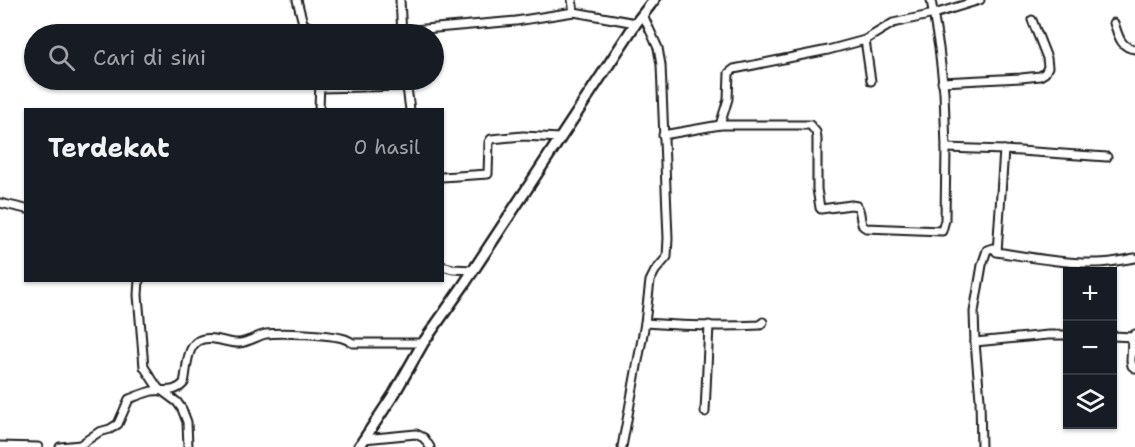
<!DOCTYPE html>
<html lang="id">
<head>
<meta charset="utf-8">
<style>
	:root { --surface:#171b24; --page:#242831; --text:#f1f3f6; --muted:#9ea1a6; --line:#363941 }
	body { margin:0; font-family:"Shantell Sans",sans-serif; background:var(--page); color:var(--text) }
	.controls { position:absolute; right:18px; bottom:18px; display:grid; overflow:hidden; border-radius:0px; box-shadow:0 2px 4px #0004 }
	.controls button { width:54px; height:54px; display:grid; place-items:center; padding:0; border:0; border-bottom:2px solid var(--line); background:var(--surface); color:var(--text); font:30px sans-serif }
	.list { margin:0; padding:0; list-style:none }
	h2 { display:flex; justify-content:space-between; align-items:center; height:78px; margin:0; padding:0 24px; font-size:26px }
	h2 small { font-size:20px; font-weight:400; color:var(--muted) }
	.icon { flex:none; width:33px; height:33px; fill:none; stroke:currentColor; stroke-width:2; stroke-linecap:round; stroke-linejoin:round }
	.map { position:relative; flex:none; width:1135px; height:447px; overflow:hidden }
	.search { position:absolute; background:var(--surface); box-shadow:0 2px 4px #0004; left:24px; top:24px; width:420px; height:66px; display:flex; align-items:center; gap:15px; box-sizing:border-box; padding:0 21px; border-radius:33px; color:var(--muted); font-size:22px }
	.panel { position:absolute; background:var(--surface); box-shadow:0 2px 4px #0004; left:24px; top:108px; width:420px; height:174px; border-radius:0px }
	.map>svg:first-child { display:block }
</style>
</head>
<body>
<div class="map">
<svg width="1135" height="447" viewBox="0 0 1135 447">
	<rect width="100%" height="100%" fill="#fff"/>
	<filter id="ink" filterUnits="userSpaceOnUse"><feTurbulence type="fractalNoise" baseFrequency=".0167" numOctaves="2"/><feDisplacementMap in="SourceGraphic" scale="12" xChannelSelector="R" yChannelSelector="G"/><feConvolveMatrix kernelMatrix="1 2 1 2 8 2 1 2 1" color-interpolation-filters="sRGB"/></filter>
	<g filter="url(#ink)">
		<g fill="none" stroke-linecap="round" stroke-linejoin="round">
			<defs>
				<g id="minor">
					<path d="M297,0L303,23L310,28L315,34"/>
					<path d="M400,0L402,34"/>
					<path d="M572,0L574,12"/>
					<path d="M1114,23C1118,34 1120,48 1135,49"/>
					<path d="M402,31L516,21L574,12L636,23"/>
					<path d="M865,40L871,81"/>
					<path d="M406,80L410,110"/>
					<path d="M942,82L1021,78L1040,76L1045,73L1048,67L1047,58L1032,20"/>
					<path d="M320,88L406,86"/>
					<path d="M319,110L320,80"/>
					<path d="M720,125L728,99L729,73L734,69L828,50L865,40L893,23L934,14L980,0"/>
					<path d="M663,135L720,125H810L816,132L817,139V189L820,208L821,209L851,205L857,206C862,212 859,220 863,226L866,228L942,231L945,220L946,148L944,92L939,48L931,0"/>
					<path d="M946,148L1004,150L1107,157"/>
					<path d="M442,177L488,174L489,142L491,139L523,136L560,138"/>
					<path d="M0,203L26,209"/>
					<path d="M997,252L1004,150"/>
					<path d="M442,266L453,269L473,270"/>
					<path d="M139,280L138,295L144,367L158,388L177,402L182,409L187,422L188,447"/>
					<path d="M645,323C683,326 722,327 760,325L763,322"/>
					<path d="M1135,334L1132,337L1131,361L1132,366L1135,368"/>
					<path d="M1112,336L1134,337"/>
					<path d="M975,342L1048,335H1068"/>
					<path d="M705,412L709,325"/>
					<path d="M364,439L416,434L424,438L430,447"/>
					<path d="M0,446L38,447"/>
					<path d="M60,447L80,445L99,432L110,429L118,424L129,399C137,396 144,393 152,391C165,389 174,394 184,383C187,371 186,348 198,341C210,334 227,344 239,343C249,342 257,336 266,334C281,332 331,334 345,339C348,340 351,342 353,343H423"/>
					<path d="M622,447L645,323L650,281L655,271L667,257L668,238L661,65L658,48L643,15"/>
					<path d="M981,447L980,399L975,342L974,312L982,265L987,250L993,248L997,252C1029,257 1065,264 1097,263C1110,263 1123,260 1135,258"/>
				</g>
				<path id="tertiary" d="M359,447L394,394L423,343L463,286L636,23L654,0"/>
			</defs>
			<use href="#minor" stroke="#1c1c1c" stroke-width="11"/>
			<use href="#tertiary" stroke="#1c1c1c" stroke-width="14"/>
			<use href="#minor" stroke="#fff" stroke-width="7"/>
			<use href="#tertiary" stroke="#fff" stroke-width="9"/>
		</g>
	</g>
</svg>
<div class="controls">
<button>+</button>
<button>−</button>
<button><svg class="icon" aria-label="layers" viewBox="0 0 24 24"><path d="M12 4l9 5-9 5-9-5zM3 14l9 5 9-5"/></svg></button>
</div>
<div class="search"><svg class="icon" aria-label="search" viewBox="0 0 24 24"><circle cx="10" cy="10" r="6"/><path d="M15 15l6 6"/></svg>Cari di sini</div>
<section class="panel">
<h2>Terdekat<small>0 hasil</small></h2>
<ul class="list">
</ul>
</section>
</div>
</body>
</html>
